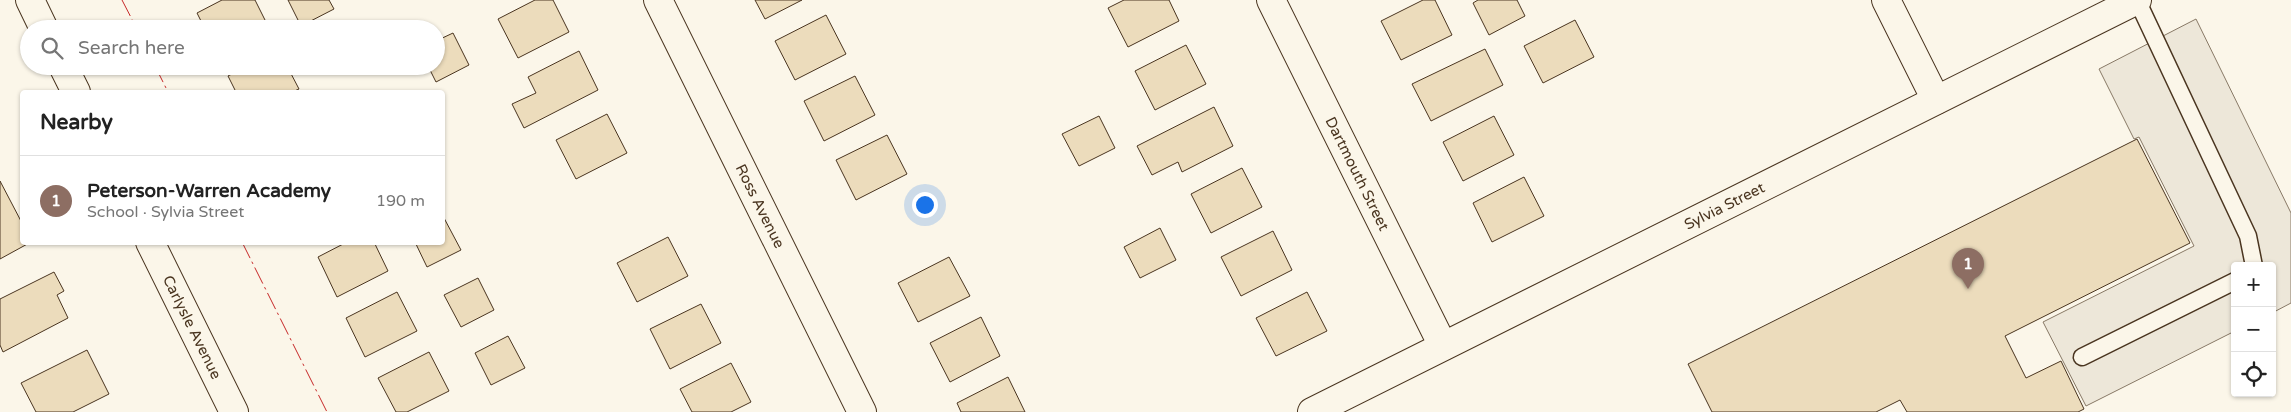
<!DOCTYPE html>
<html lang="en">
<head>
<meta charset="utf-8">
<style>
	:root { --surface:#fff; --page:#f2f2f2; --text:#222; --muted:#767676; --line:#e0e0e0; --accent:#b45309 }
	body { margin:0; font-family:"Varela Round",sans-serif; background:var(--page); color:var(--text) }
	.controls { position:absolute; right:15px; bottom:15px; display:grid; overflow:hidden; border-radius:5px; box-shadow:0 1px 4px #0004 }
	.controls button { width:45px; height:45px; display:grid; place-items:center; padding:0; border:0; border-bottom:1px solid var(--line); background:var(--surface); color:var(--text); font:25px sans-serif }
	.you { position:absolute; left:924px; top:204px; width:18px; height:18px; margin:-12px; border:4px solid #fff; border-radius:50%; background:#1a73e8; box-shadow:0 0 0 8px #1a73e833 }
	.badge { display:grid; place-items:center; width:32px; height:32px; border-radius:50%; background:var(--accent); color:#fff; font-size:16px; font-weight:700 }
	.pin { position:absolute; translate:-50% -41px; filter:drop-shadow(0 1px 2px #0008) }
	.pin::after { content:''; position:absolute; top:26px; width:18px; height:15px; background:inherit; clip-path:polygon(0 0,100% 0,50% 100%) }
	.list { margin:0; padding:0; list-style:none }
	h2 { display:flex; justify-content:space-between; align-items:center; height:65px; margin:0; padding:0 20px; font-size:21px }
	h2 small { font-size:16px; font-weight:400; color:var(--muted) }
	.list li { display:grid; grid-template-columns:32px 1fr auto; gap:15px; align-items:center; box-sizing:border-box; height:90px; padding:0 20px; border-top:1px solid var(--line) }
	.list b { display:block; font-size:19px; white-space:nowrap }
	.list p { margin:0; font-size:16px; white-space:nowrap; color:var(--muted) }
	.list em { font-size:16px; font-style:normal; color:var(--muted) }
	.icon { flex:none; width:28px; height:28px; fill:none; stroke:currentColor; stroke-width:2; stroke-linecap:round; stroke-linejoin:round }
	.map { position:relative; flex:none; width:2291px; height:412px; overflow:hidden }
	.search { position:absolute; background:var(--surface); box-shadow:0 1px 4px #0004; left:20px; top:20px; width:425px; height:55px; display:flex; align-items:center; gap:12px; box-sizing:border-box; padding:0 18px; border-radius:28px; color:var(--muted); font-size:19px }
	.panel { position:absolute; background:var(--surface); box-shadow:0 1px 4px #0004; left:20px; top:90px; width:425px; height:155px; border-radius:5px }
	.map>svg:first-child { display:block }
</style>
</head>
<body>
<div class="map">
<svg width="2291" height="412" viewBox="0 0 2291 412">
	<rect width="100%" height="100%" fill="#fbf6e9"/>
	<path fill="#ede7d9" stroke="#887966" d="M2196,19L2291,213V303L2272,313V266H2235V331L2086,406L2043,322L2194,246L2139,137L2134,139L2099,69Z"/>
	<g fill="#ecdcbc" stroke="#4a3520">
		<path d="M222,0H255L268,26L262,29H205L197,13Z"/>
		<path d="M288,0H329L334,9L301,26Z"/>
		<path d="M535,0H553L569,32L518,58L498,19Z"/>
		<path d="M755,0H802L765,19Z"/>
		<path d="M1124,0H1169L1179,21L1128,47L1108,8Z"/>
		<path d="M1423,0H1435L1452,35L1401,60L1381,21Z"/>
		<path d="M1478,0H1517L1525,16L1489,35L1473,3Z"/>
		<path d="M826,15L846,54L795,80L775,41Z"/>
		<path d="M1575,20L1594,57L1543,83L1524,46Z"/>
		<path d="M453,33L469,65L436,82L428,66H436V41Z"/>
		<path d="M1186,45L1206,84L1155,110L1135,71Z"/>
		<path d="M1485,49L1503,85L1431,121L1412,84Z"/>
		<path d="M579,51L598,90L524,128L512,104L536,93L528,77Z"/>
		<path d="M247,66H287L299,89L292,92H236L228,76Z"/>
		<path d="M855,76L875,115L824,141L804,101Z"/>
		<path d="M1214,107L1233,146L1182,172L1178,162L1152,175L1137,146Z"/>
		<path d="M607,114L627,153L576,179L556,140Z"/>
		<path d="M1099,116L1115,148L1079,166L1062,134Z"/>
		<path d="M1494,116L1514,155L1463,181L1443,142Z"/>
		<path d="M887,135L907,174L856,200L836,160Z"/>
		<path d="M2137,139L2190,243L2005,336L2026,378L2061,361L2084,409L2078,412H1907L1900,400L1876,412H1712L1688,364Z"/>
		<path d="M1242,168L1262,207L1211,233L1191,194Z"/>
		<path d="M1524,177L1544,216L1492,242L1473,203Z"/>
		<path d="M0,181L22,223V242H31L0,259Z"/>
		<path d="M442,218H444L461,250L427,267L415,242H442Z"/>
		<path d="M1160,228L1176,260L1140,278L1124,247Z"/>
		<path d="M1273,231L1292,270L1241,296L1221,257Z"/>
		<path d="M668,237L688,276L637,302L617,263Z"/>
		<path d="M347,242H374L388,271L337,297L318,257Z"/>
		<path d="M949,257L970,296L918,322L898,283Z"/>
		<path d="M54,272L64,291L57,295L68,318L3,352L0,345V299Z"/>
		<path d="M478,278L494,310L461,327L444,295Z"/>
		<path d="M397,292L417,331L365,357L346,318Z"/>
		<path d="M1307,292L1327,331L1276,356L1256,318Z"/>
		<path d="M701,304L721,343L670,369L650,329Z"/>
		<path d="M981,317L1000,356L950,382L930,343Z"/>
		<path d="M508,336L525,368L491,385L475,353Z"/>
		<path d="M87,350L109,394L73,412H36L21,383Z"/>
		<path d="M429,352L449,391L407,412H396L378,378Z"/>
		<path d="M731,363L751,402L731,412H692L680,389Z"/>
		<path d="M1008,377L1025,412H961L957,403Z"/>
	</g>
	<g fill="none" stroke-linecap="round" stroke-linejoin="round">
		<defs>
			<g id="service">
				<path d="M2137,0L2248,236L2254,266"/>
				<path d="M2082,357L2235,281"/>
			</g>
			<g id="minor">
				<path id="s1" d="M658,0L862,412"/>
				<path id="s2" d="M1271,0L1443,346"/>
				<path d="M1886,0L1936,100"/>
				<path id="s3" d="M1312,412L2137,0"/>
			</g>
			<g id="tertiary">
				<path d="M30,0L44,29"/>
				<path d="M63,66L76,92"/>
				<path id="s4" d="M150,242L234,412"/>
			</g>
		</defs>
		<use href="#service" stroke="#4a3520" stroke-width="19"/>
		<use href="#minor" stroke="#4a3520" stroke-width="30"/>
		<use href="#tertiary" stroke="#4a3520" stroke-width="30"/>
		<use href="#service" stroke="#fbf6e9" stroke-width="16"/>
		<use href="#minor" stroke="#fbf6e9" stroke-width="28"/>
		<use href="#tertiary" stroke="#fbf6e9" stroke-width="28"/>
		<g stroke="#c62828" stroke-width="1" stroke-dasharray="18 4 2.5 4" stroke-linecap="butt">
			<path d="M122,0L137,29"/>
			<path d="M155,66L168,92"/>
			<path d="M242,242L327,412"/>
		</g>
	</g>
	<g text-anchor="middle" stroke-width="4" stroke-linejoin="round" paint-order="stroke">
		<g font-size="15" fill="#4a3520" stroke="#fbf6e9">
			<text dy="5" stroke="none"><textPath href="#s2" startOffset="194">Dartmouth Street</textPath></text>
			<text dy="5" stroke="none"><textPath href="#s1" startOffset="230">Ross Avenue</textPath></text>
			<text dy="5" stroke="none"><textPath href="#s3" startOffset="461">Sylvia Street</textPath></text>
			<text dy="5" stroke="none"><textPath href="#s4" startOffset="95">Carlysle Avenue</textPath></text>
		</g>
	</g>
</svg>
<div class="controls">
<button>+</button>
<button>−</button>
<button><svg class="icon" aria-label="locate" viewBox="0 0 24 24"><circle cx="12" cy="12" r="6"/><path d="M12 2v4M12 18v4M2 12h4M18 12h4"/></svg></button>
</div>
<div class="you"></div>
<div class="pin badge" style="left:1968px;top:289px;background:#8d6e63">1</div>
<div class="search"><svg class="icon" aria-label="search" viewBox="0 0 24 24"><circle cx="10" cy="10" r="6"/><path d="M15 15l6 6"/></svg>Search here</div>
<section class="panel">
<h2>Nearby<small></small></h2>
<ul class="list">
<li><span class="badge" style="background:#8d6e63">1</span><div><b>Peterson-Warren Academy</b><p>School · Sylvia Street</p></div><em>190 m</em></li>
</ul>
</section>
</div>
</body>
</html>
